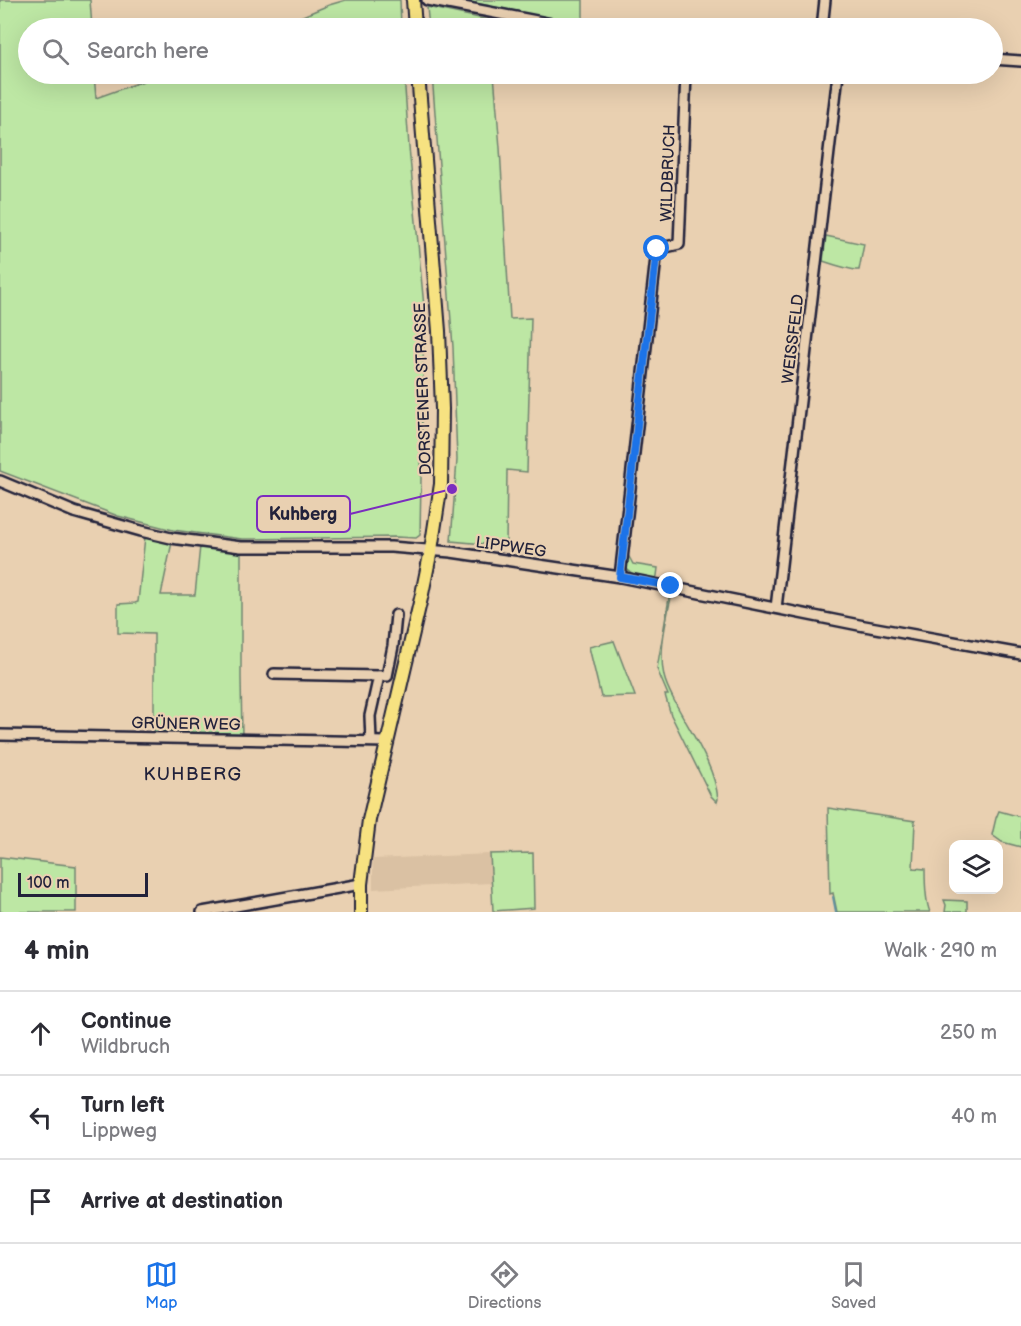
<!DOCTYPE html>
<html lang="en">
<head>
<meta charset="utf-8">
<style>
	:root { --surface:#fff; --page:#f2f2f3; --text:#2b2b33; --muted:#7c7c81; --line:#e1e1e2; --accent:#1a73e8 }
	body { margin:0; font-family:"Balsamiq Sans",sans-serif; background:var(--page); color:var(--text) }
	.controls { position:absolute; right:18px; bottom:18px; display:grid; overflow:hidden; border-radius:12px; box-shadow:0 6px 24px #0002 }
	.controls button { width:54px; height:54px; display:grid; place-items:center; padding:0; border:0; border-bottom:2px solid var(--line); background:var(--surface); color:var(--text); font:30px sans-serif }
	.scale { position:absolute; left:18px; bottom:15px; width:130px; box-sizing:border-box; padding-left:6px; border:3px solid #22223b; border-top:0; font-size:16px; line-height:21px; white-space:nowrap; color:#22223b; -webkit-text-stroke:4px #e9d0b1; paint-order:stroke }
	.stop { position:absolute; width:18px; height:18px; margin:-14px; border:4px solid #1a73e8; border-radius:50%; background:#fff }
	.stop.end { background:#1a73e8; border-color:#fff; box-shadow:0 2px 6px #0008 }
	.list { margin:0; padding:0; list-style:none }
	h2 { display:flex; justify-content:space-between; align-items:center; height:78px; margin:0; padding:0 24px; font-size:26px }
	h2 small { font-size:20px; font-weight:400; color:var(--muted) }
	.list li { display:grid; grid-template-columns:39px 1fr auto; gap:18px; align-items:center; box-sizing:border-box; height:84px; padding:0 24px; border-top:2px solid var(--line) }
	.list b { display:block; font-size:22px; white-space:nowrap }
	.list p { margin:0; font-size:20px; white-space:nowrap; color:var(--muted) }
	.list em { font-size:20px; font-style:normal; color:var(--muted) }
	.icon { flex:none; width:33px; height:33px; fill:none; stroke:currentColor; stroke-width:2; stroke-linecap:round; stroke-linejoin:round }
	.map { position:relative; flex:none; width:1021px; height:912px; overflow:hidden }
	.search { position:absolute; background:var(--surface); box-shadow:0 6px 24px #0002; left:18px; right:18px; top:18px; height:66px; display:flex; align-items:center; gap:15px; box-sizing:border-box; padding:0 21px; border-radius:33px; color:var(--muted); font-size:22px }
	.sheet { height:330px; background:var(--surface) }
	nav { display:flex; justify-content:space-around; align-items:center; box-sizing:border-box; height:84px; border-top:2px solid var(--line); background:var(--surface); font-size:16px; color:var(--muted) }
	nav a { display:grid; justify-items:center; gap:3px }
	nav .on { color:var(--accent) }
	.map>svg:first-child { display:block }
</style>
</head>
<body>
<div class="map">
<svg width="1021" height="912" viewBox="0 0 1021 912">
	<rect width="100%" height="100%" fill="#e9d0b1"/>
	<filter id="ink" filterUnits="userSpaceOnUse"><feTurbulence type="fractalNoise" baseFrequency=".0167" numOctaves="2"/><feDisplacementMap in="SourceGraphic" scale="12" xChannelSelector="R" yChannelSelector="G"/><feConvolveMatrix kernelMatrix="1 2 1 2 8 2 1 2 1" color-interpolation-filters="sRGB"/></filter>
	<g filter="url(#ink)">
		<path fill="#dac1a3" d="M490,854L491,883L373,889V859Z"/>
		<g fill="#bde7a4" stroke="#708470" stroke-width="1.5">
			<path d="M0,0H90L92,28H28V74H94L96,98L163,74H404L409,147L424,307L420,535L416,538L396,537L242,539L173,530L118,516L0,471Z"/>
			<path d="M346,0H400L401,28H274L329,5Z"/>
			<path d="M461,0H583V25Z"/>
			<path d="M427,7L489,20L490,28H429Z"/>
			<path d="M432,74H494L500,148L510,319L531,318L527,472L507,470L506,546L451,541L457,460L453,347Z"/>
			<path d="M826,236L864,244L859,270C854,271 829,263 823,261Z"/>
			<path d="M145,537L172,542L161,595H195L200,546L241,551V678L242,737L154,733V634L118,633V604L135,603L138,602Z"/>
			<path d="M628,555L633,564L658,568L657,576L656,578C646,578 633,577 626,568Z"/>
			<path d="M670,592H672C667,619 658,649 664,676C666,686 672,696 677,706C692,734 715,767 718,799L717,802L711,796L671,715L665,695H668L657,669Z"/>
			<path d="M614,641L635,696L601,697L589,647Z"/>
			<path d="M828,808L915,821L913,868L925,869C925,881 926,903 930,912H837L833,893L830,894Z"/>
			<path d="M999,811L1021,817V847L1002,842L992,835L996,818Z"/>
			<path d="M533,853L534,908L493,911L490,854Z"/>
			<path d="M0,857L76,866V912H0Z"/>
			<path d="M944,900L967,901V912H945L946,905Z"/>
		</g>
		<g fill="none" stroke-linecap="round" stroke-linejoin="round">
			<path stroke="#60909f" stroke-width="2" d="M833,897L836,912"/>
			<defs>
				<g id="minor">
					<path d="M427,0L573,28"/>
					<path d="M822,28L825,0"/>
					<path d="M992,59L1021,61"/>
					<path d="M0,481L74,512L141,531L171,538L241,547H391L451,552L620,577L859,625L1021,654"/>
					<path d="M620,577L657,249L679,244L686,74"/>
					<path d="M776,608L838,74"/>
					<path d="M274,674L379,676"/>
					<path d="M0,735L388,742"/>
					<path d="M371,741L370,716L379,676H387L393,646L396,615"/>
					<path d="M202,912L361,884"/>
				</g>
				<g id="major">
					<path d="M413,0L415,28"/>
					<path d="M361,912V884L369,820L422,594L431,550L441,484L442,409L439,331L418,74"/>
				</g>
			</defs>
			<use href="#minor" stroke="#22223b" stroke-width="14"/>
			<use href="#major" stroke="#22223b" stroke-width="16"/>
			<use href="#minor" stroke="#e9d0b1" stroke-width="9"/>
			<use href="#major" stroke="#f7e281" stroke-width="12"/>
		</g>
	</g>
	<g fill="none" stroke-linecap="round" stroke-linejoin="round" filter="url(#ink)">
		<path stroke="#1a73e8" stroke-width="8" d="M657,249L620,577L671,586"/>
	</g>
	<g text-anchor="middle" stroke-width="4.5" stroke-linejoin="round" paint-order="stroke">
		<g font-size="16" fill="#22223b" stroke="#e9d0b1">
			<text transform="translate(667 173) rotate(-88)" y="6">WILDBRUCH</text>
			<text transform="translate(792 339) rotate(-83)" y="6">WEISSFELD</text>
			<text transform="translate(422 389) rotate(-92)" y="6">DORSTENER STRASSE</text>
			<text transform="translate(511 546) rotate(8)" y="6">LIPPWEG</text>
			<text transform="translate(186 723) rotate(1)" y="6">GRÜNER WEG</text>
		</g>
		<g font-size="18" letter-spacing="1.5" fill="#22223b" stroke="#e9d0b1">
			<text x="193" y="780">KUHBERG</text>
		</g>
	</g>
	<path fill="none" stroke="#7b2cbf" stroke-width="2" d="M452 489L350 514"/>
	<circle fill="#7b2cbf" stroke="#e9d0b1" stroke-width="2" cx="452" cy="489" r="6"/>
	<rect fill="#e9d0b1" stroke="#7b2cbf" stroke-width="2" x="257" y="496" width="93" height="36" rx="6"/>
	<g font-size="18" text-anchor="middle" font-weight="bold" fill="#22223b">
		<text x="303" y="520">Kuhberg</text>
	</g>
</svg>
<div class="controls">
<button><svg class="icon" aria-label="layers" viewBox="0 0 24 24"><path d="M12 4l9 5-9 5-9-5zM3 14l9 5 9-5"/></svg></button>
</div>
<div class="scale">100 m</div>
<div class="stop" style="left:657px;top:249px"></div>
<div class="stop end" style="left:671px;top:586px"></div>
<div class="search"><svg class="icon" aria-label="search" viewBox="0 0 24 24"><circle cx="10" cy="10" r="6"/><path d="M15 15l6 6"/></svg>Search here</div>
</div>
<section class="sheet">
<h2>4 min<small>Walk · 290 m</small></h2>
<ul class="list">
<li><svg class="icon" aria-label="ahead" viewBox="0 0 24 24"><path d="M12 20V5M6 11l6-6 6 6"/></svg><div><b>Continue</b><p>Wildbruch</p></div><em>250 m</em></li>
<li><svg class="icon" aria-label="left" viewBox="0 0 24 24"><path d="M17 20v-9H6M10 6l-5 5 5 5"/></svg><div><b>Turn left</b><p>Lippweg</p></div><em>40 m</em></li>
<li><svg class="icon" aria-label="arrive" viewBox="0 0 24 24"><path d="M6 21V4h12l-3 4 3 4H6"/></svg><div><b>Arrive at destination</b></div></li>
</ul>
</section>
<nav>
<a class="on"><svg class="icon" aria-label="map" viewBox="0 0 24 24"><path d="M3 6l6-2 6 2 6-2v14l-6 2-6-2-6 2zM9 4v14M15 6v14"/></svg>Map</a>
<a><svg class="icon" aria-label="directions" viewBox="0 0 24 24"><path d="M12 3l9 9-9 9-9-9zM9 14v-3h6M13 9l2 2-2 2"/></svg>Directions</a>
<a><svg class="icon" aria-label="saved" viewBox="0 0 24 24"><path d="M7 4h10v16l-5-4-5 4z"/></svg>Saved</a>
</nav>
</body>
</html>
